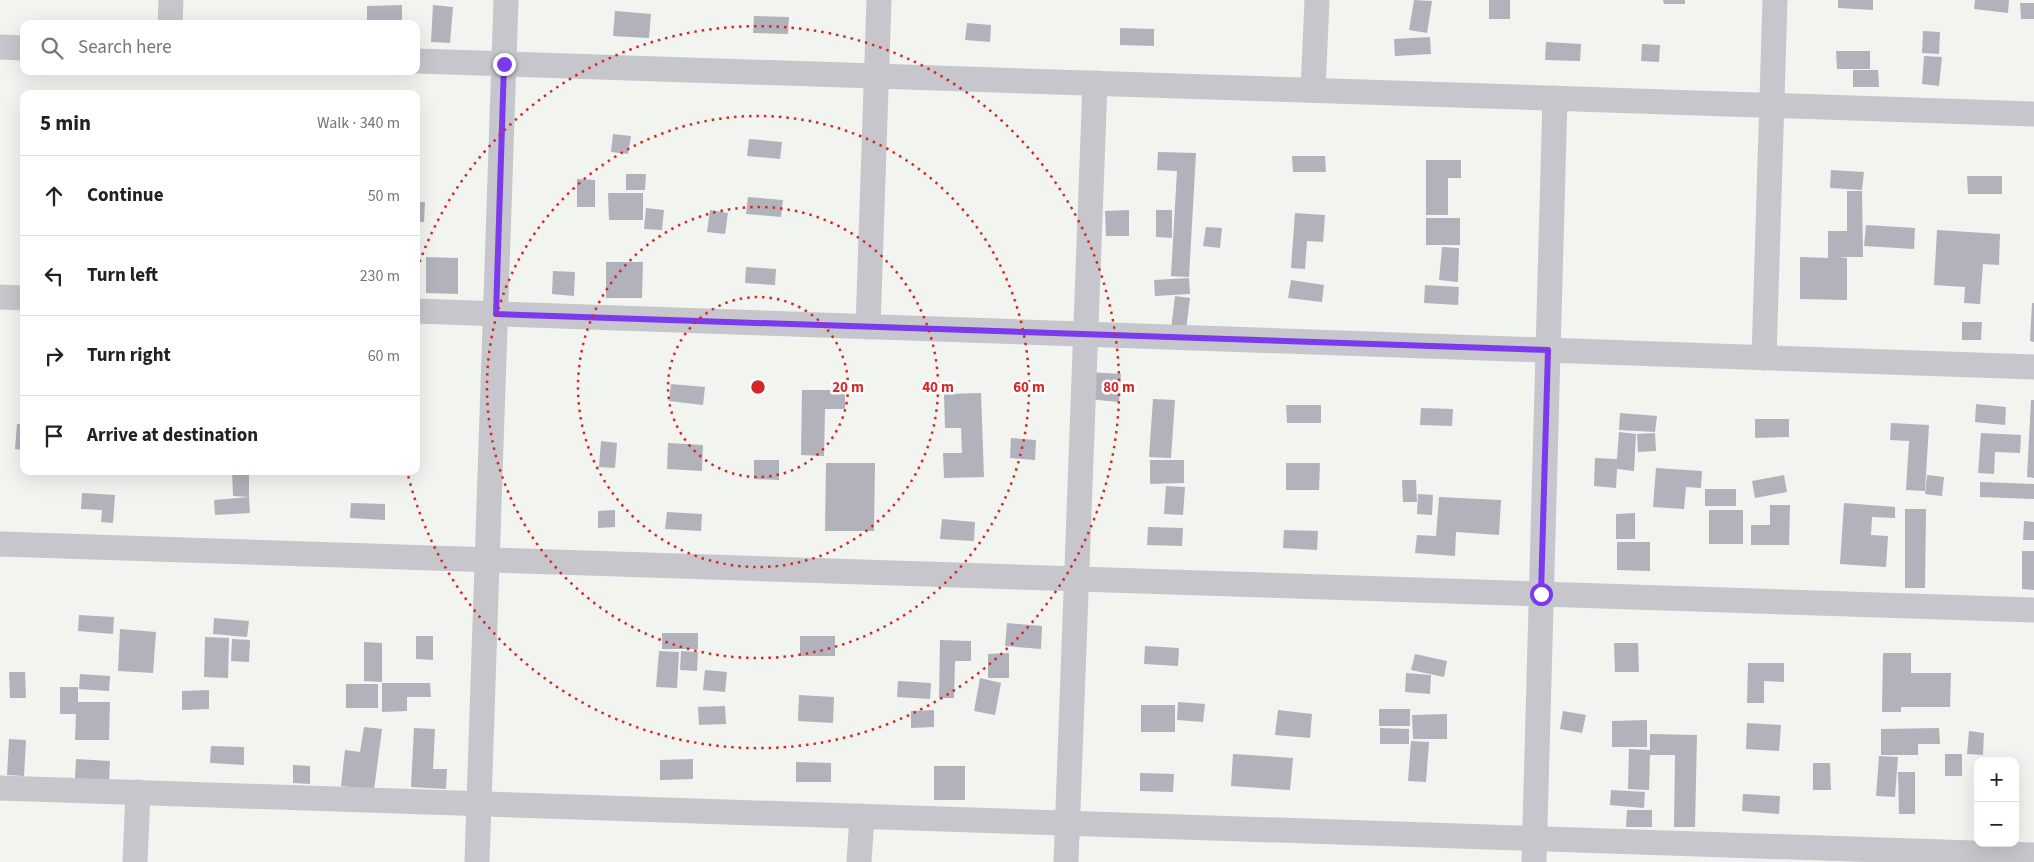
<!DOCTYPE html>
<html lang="en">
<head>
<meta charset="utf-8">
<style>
	:root { --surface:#fff; --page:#f6f6f6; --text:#222; --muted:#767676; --line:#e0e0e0 }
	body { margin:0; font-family:"Source Sans 3",sans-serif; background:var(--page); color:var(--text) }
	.controls { position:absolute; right:15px; bottom:15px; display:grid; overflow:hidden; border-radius:10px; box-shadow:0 5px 20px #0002 }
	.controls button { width:45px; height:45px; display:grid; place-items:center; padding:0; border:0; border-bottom:1px solid var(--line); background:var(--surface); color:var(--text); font:25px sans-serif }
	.stop { position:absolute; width:15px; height:15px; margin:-11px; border:4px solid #7c3aed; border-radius:50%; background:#fff }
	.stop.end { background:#7c3aed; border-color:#fff; box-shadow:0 1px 5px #0008 }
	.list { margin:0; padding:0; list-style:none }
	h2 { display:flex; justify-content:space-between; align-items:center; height:65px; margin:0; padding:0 20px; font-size:21px }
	h2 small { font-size:16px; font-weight:400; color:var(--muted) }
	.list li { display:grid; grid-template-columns:32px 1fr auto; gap:15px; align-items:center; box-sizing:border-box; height:80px; padding:0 20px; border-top:1px solid var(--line) }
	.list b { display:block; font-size:19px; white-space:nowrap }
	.list em { font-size:16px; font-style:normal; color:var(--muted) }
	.icon { flex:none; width:28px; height:28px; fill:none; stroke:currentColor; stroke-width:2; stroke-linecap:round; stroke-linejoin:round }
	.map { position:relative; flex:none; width:2034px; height:862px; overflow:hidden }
	.search { position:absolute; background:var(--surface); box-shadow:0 5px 20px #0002; left:20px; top:20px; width:400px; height:55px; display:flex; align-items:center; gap:12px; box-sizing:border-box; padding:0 18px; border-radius:10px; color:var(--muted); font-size:19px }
	.panel { position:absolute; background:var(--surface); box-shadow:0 5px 20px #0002; left:20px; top:90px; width:400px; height:385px; border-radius:10px }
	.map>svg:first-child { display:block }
</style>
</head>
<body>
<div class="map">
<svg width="2034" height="862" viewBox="0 0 2034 862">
	<rect width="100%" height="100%" fill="#f2f4f0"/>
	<g fill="#b1b2bc">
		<path d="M1414,0L1432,1L1427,33L1409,30Z"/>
		<rect x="1489" y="0" width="21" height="19"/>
		<path d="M1663,0H1685V4H1664Z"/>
		<path d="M1838,0H1873V10L1838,8Z"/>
		<path d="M1975,0H2009L2008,13L1974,9Z"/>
		<path d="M2020,3H2034V19H2021Z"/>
		<path d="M402,5V23L367,24V6Z"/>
		<path d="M433,5L453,7L450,43L431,42Z"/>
		<path d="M615,11L651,14L649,38L613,36Z"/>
		<path d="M754,16L789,17L788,34L753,33Z"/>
		<path d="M967,23L991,25L990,42L965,40Z"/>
		<path d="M1120,28L1154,29V46L1120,45Z"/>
		<path d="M1923,31L1940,32L1939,54L1922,53Z"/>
		<path d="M1430,37L1431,54L1395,56L1394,39Z"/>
		<path d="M1546,42L1581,44L1580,61L1545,60Z"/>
		<path d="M1642,44L1660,45L1659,62L1641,61Z"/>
		<path d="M1836,51H1870V69H1837Z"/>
		<path d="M1924,56L1942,57L1939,86L1922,84Z"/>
		<path d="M1853,70H1878L1879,87H1853Z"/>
		<path d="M613,134L631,136L628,154L611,152Z"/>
		<path d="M749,139L782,142L780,159L747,156Z"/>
		<path d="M1158,152L1196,153L1189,277L1171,276L1177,171L1157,170Z"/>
		<path d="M1292,156H1325L1326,172H1293Z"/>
		<path d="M1426,160H1461V178H1448V215H1426Z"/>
		<path d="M1831,170L1864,172L1862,190L1830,188Z"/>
		<path d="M626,174H646L645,190H626Z"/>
		<path d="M1967,176H2002V194H1968Z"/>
		<path d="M577,179L595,180V207H577Z"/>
		<path d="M1847,191H1862L1863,257H1838L1847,258V300L1800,299V257L1828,258V231H1847Z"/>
		<path d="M608,193H643V220H609Z"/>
		<path d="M748,197L783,200L781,217L746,214Z"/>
		<path d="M416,202H425L424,222H416Z"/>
		<path d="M646,208L664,210L662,230L644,229Z"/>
		<path d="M710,210L728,213L725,234L707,232Z"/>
		<path d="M1129,210V236H1106L1105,211Z"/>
		<path d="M1156,210H1172V238L1156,237Z"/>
		<path d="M1295,213L1325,215L1323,242L1307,241L1305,269L1291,268Z"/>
		<rect x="1426" y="218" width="34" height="27"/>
		<path d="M1866,225L1915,228L1914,249L1864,246Z"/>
		<path d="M1206,227L1222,228L1220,248L1203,246Z"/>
		<path d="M1937,230L2000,234L1999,265L1983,264L1980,304L1964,303L1965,287L1934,285Z"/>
		<path d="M1442,247L1459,248L1458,282L1439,280Z"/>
		<path d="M426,257L458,258V294L426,293Z"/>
		<path d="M606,262H643L642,298H606Z"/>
		<path d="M746,267L776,269L775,285L745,283Z"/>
		<path d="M553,271L575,272L574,296L552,294Z"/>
		<path d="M1189,278L1190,294L1155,296L1154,280Z"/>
		<path d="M1291,280L1324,285L1322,302L1288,298Z"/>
		<path d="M1425,285L1459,287L1458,305L1424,303Z"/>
		<path d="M1175,296L1190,298L1186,330L1171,329Z"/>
		<path d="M2032,303H2034V342L2030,341Z"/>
		<path d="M1962,322H1982L1981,340H1962Z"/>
		<path d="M1089,372L1121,374L1119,402L1087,399Z"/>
		<path d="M671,384L705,387L703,405L669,401Z"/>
		<path d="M802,390H845V409H825L824,456L801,455Z"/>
		<path d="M981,393L984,477L944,478L943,453H962L961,428H945L944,394Z"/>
		<path d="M1153,399L1175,400L1171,458L1149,457Z"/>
		<path d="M2031,400H2034V478L2027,477Z"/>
		<path d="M1976,404L2006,407L2005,425L1975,422Z"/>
		<path d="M1286,405H1321V423H1287Z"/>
		<path d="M1421,408L1453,409L1452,426L1420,425Z"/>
		<path d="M1620,413L1657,416L1655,432L1619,430Z"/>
		<path d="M1755,419H1789V437L1755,438Z"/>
		<path d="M1891,423L1929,425L1925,491L1906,490L1909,441L1890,440Z"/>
		<path d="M17,424H24V450L15,449Z"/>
		<path d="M1619,432L1636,434L1634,471L1617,469L1616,488L1594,486L1595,458L1617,459Z"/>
		<path d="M1655,433L1656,451L1638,452L1637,434Z"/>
		<path d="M1981,433L2021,435L2020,453L1995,452L1994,474L1978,473Z"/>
		<path d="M1011,438L1036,440L1035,460L1010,458Z"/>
		<path d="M601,441L617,443L615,468L599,467Z"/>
		<path d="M668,443L703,445L702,471L667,469Z"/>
		<path d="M754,460H779V480L754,479Z"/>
		<path d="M1150,460H1184V483L1150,484Z"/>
		<path d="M826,463H875L874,531H825Z"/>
		<path d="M1286,463H1320L1319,490H1286Z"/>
		<path d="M1656,468L1702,471L1701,488L1686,487L1684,509L1653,507Z"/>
		<path d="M232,471H249V497L233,496Z"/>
		<path d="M1784,475L1787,492L1755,498L1752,481Z"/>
		<path d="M1927,475L1944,477L1942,496L1925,494Z"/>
		<path d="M1402,480H1416L1417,502H1403Z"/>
		<path d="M1980,482L2034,484V499L1980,497Z"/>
		<path d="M1166,486L1185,487L1183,515L1164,514Z"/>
		<rect x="1705" y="489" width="31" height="17"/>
		<path d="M82,493L115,495L113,523L101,522L102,510L81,509Z"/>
		<path d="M1418,494L1433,495L1432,515L1417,514Z"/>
		<path d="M249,497L250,513L215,515L214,500Z"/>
		<path d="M1439,497L1501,500L1499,535L1456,532L1455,556L1415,553L1417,535L1436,536Z"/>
		<path d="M351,503L385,504V520L350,518Z"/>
		<path d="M1844,503L1895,507V518L1872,517L1871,535L1888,536L1886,567L1840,564Z"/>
		<path d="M1770,505H1790L1789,545H1751V525H1770Z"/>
		<path d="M1905,509H1926L1925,588H1905Z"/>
		<path d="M615,510V527L598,528V511Z"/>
		<rect x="1709" y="510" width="34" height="34"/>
		<path d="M667,512L702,514L701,531L665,529Z"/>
		<path d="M1635,513V539H1616V514Z"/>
		<path d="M942,519L975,522L974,541L940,539Z"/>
		<path d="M2024,521L2034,522V540H2023Z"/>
		<path d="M1148,527L1183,528L1182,546L1147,545Z"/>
		<path d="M1284,530L1318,531L1317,550L1283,548Z"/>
		<path d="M1617,542H1650V571L1617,570Z"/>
		<path d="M2022,551H2034V590L2022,589Z"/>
		<path d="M79,615L114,617L113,634L78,631Z"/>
		<path d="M214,618L249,621L247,637L213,634Z"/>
		<path d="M1007,623L1042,626L1041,649L1005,646Z"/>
		<path d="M120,629L156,632L153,673L118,671Z"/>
		<rect x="662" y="633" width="36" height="16"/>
		<path d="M416,636H433V660L416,659Z"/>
		<rect x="800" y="636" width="35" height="20"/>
		<path d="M205,637L229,638L228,678L204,677Z"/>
		<path d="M232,639L250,640L249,662L231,661Z"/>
		<path d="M940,640L971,641V661H955L954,698H939Z"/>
		<path d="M364,642L382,643V682L364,681Z"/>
		<path d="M1614,643H1638L1639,672H1615Z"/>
		<path d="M1145,646L1179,648L1178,666L1144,664Z"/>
		<path d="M659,651L679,652L677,688L656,687Z"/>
		<path d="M681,651L698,652L697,671L680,670Z"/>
		<path d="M1009,653V678H988V654Z"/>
		<path d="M1883,653H1911V673H1951L1950,707H1901V712H1882Z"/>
		<path d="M1415,654L1447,661L1444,677L1411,670Z"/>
		<path d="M1748,663H1784V682L1764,681V703H1747Z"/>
		<path d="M705,670L727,672L725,692L703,690Z"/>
		<path d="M9,672H25L26,698H10Z"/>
		<path d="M1406,673L1431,675L1430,694L1405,692Z"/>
		<path d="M80,674L110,676L109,691L79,689Z"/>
		<path d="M980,678L1001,683L995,715L974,711Z"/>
		<path d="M898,681L931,683L930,699L897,697Z"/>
		<path d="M382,683H430L431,697H407V711L382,712Z"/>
		<rect x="346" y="684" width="32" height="24"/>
		<path d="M60,687H78V702H110L109,740H75L76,714H60Z"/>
		<path d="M209,690V709L182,710V691Z"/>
		<path d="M799,695L834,697L833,723L798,721Z"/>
		<path d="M1178,702L1205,704L1203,722L1177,720Z"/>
		<rect x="1141" y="705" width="34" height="27"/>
		<path d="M725,706L726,724L699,725L698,707Z"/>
		<rect x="1379" y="709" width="31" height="17"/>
		<path d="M934,710V727L911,728V711Z"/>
		<path d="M1278,710L1312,714L1310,738L1275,735Z"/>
		<path d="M1563,711L1586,715L1582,733L1560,729Z"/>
		<path d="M1447,714V739H1413L1412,715Z"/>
		<path d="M1647,720V747H1612V721Z"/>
		<path d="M1747,723L1781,725L1779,751L1746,749Z"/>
		<path d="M364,727L382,729L374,790L341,786L345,750L360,752Z"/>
		<path d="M414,728L435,729L433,769H447L446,789L411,787Z"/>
		<path d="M1380,728L1409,729V744H1380Z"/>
		<path d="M1939,728L1940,744H1918V755H1881V729Z"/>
		<path d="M1969,731L1984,733L1983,755L1967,754Z"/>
		<path d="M1650,734L1697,735L1695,827H1674L1675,755H1650L1649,790L1628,789L1629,749L1650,750Z"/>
		<path d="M9,739L26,740L24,776L7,775Z"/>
		<path d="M1411,741L1429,742L1426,782L1408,781Z"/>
		<path d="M211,746L244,747V765L210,763Z"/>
		<path d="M1233,754L1293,758L1290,790L1231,786Z"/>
		<rect x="1945" y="754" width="17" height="22"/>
		<path d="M1879,756L1898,757L1895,797L1876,796Z"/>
		<path d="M76,759L110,761L109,781L75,779Z"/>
		<path d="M693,759V779L660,780V760Z"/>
		<path d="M796,762L831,763V782H796Z"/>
		<path d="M1813,763H1830L1831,790H1813Z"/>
		<path d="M293,765L310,766V784L293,783Z"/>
		<rect x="934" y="766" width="31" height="34"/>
		<path d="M1898,772H1915V814H1899Z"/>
		<path d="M1140,773L1174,774L1173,792L1140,791Z"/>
		<path d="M1611,790L1645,792L1644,808L1610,805Z"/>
		<path d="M1743,794L1780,796L1779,814L1742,811Z"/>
		<path d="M1627,810H1652V827H1626Z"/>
	</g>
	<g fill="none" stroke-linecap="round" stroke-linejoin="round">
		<g stroke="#c6c6cc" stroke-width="25">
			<path d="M170,24L171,0"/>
			<path d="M0,47L24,48"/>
			<path d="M416,61L2034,114"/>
			<path d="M1313,90L1317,0"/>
			<path d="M0,297L24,298"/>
			<path d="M416,311L2034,367"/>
			<path d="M868,327L879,0"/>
			<path d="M1764,358L1775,0"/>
			<path d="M0,544L2034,610"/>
			<path d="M0,788L2034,855"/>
			<path d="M135,862L138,792"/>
			<path d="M477,862L506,0"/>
			<path d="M859,862L862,816"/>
			<path d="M1066,862L1095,83"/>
			<path d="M1534,862L1555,98"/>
		</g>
	</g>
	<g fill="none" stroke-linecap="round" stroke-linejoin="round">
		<path stroke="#7c3aed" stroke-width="6" d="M504,64L496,314L1548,350L1541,594"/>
	</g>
	<g fill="none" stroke="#d62828" stroke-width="2.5" stroke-dasharray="2.5 5">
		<circle cx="758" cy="387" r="90"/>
		<circle cx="758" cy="387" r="180"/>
		<circle cx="758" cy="387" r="271"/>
		<path d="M417 269A361 361 0 1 1 407 471"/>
	</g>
	<circle cx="758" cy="387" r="8" fill="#d62828" stroke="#fff" stroke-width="2.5"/>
	<g font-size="15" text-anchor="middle" font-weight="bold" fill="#d62828" stroke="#fff" stroke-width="5" stroke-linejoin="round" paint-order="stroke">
		<text x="848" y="392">20 m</text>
		<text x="938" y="392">40 m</text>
		<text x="1029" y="392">60 m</text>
		<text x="1119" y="392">80 m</text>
	</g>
</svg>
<div class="controls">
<button>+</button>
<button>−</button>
</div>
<div class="stop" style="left:1541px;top:594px"></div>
<div class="stop end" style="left:504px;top:64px"></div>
<div class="search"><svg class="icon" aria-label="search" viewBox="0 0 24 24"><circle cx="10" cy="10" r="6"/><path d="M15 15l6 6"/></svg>Search here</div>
<section class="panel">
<h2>5 min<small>Walk · 340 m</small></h2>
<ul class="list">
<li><svg class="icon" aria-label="ahead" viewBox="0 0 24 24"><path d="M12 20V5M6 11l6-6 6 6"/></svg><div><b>Continue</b></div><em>50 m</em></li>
<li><svg class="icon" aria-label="left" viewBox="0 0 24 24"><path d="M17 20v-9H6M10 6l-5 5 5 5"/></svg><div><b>Turn left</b></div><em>230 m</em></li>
<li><svg class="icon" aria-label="right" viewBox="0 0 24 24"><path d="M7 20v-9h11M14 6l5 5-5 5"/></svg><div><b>Turn right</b></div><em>60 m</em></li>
<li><svg class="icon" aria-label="arrive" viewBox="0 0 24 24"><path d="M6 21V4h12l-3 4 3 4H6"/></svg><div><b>Arrive at destination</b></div></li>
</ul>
</section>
</div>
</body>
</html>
